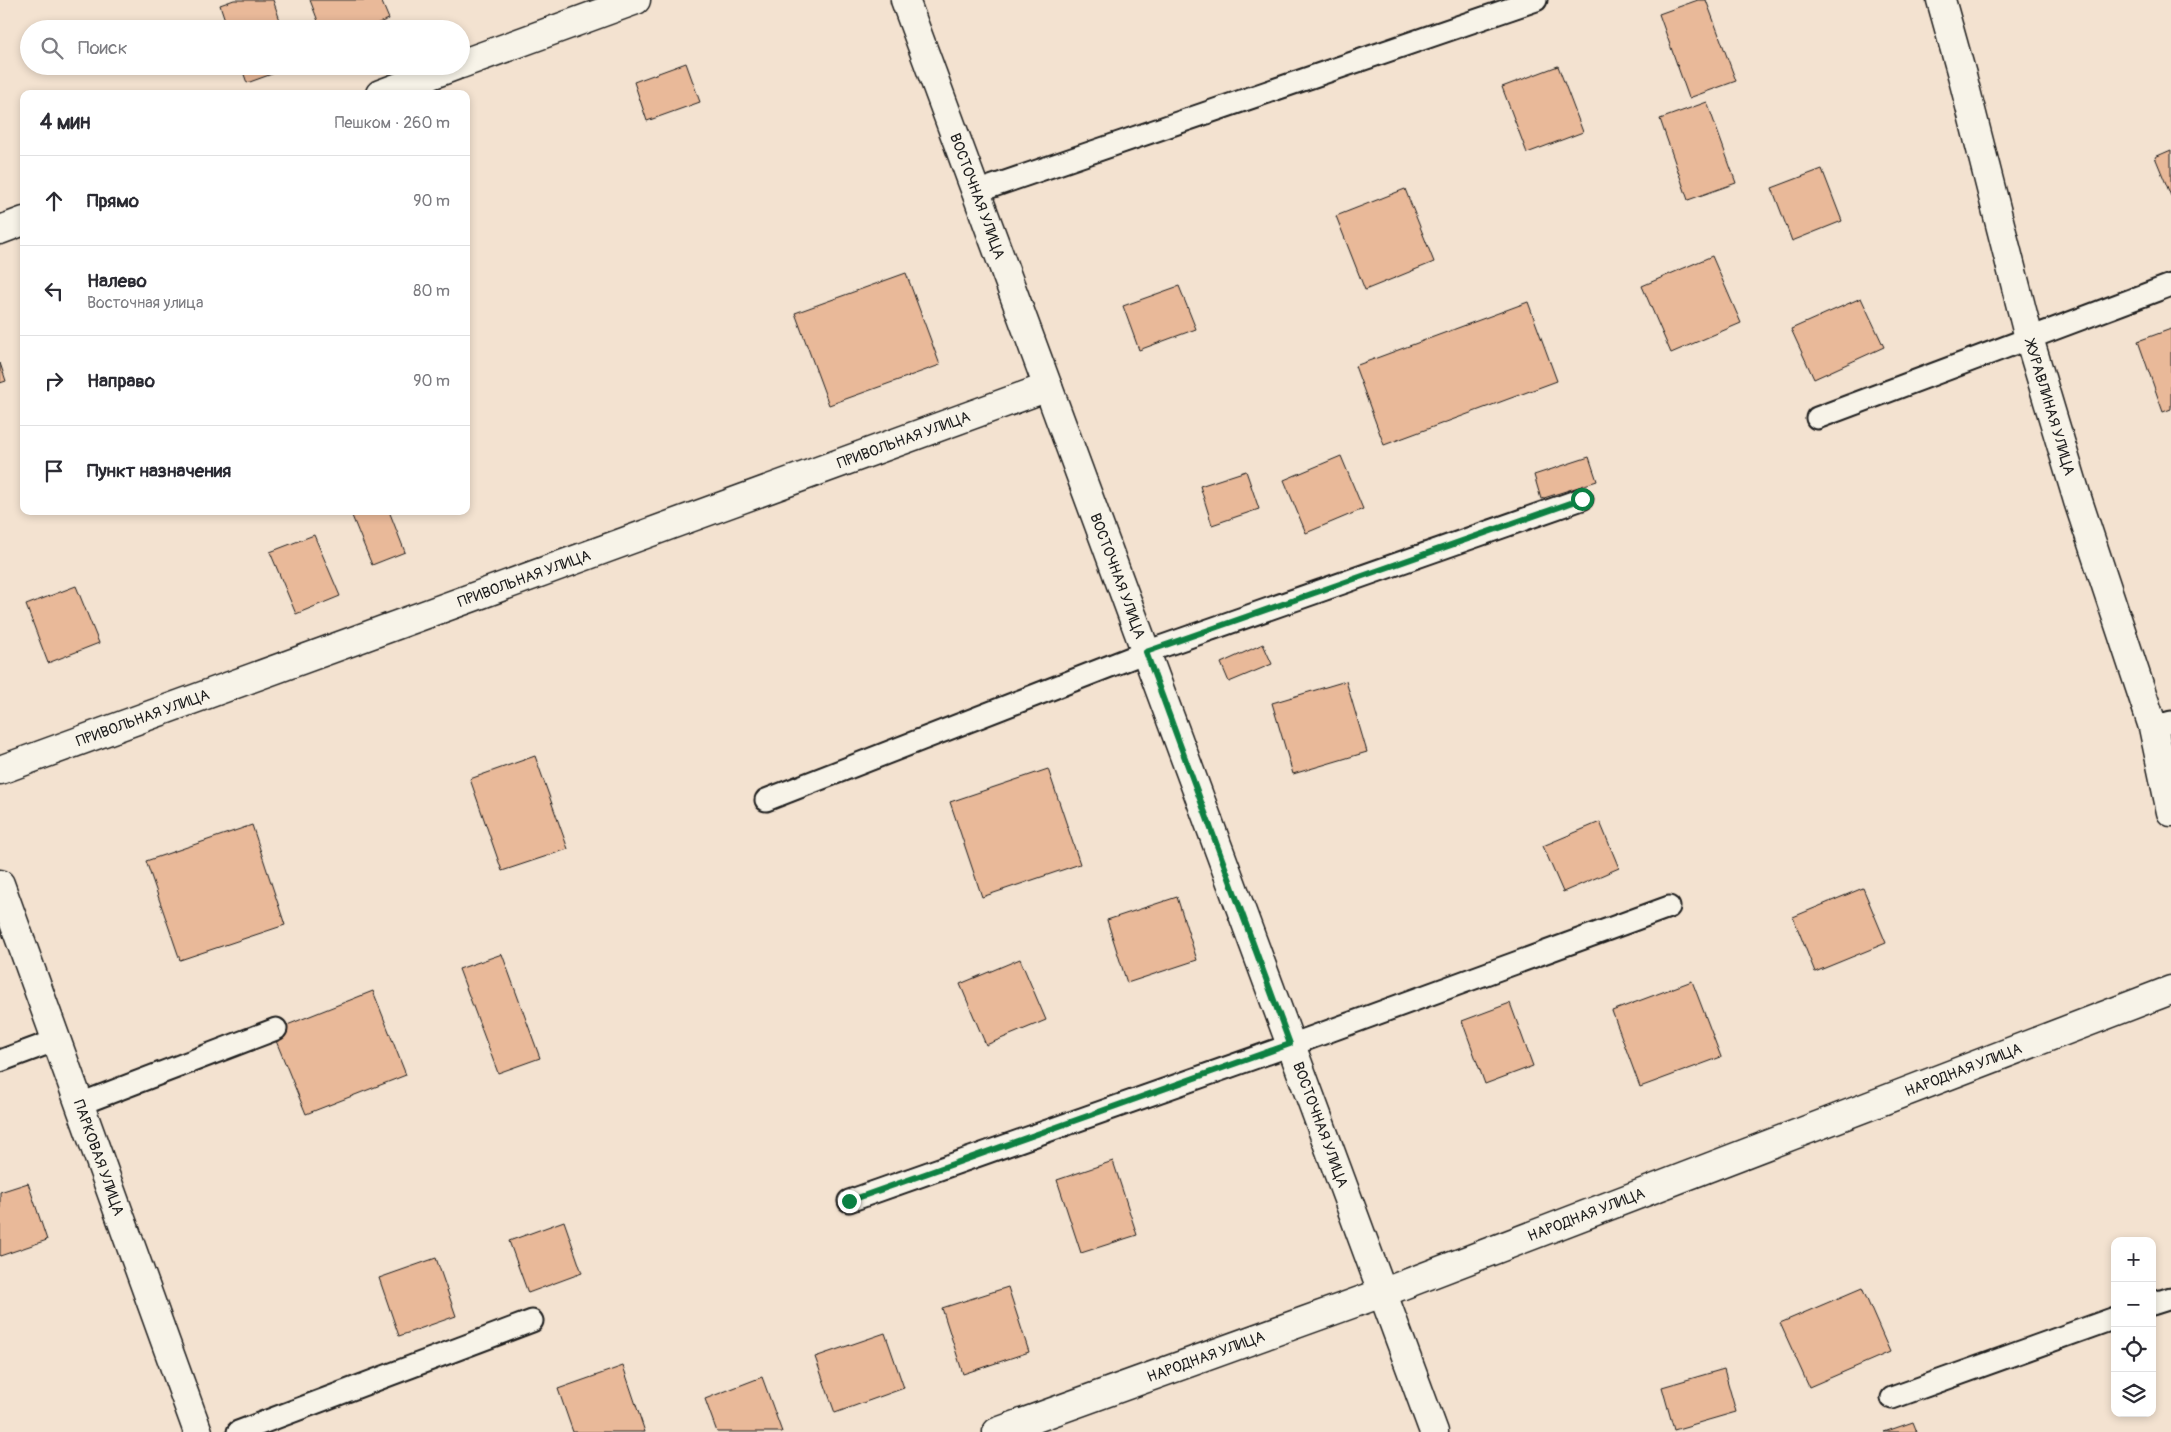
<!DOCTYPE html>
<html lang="ru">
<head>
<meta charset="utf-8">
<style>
	:root { --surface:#fff; --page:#f7f7f7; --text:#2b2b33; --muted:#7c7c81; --line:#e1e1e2 }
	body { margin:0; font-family:Pangolin,sans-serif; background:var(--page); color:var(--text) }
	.controls { position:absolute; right:15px; bottom:15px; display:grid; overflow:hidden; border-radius:10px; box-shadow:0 2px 8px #0003 }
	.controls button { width:45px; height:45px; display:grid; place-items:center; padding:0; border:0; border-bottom:1px solid var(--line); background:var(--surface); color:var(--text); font:25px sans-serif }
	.stop { position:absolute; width:15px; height:15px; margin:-11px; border:4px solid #0b8043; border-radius:50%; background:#fff }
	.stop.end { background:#0b8043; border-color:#fff; box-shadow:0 1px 5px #0008 }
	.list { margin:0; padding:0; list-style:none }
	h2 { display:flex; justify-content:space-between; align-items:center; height:65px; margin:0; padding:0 20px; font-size:21px }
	h2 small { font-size:16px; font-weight:400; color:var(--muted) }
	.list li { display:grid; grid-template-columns:32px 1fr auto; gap:15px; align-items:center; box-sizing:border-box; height:90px; padding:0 20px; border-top:1px solid var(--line) }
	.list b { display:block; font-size:19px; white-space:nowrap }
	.list p { margin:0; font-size:16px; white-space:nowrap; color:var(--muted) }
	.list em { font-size:16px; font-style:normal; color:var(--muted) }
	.icon { flex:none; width:28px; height:28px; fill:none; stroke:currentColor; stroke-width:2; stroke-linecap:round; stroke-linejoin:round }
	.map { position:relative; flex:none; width:2171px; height:1432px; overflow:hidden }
	.search { position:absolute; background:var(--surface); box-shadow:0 2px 8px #0003; left:20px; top:20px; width:450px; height:55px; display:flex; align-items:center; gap:12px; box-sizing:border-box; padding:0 18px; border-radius:28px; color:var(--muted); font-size:19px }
	.panel { position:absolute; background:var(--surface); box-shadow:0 2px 8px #0003; left:20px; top:90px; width:450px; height:425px; border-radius:10px }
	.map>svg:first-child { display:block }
</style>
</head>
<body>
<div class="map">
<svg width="2171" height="1432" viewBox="0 0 2171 1432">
	<rect width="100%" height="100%" fill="#f3e2d0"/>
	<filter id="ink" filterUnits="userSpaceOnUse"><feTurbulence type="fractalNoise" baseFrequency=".02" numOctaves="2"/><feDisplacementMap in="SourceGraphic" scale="10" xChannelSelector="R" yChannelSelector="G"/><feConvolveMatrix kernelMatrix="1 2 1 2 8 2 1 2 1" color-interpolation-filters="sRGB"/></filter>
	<g filter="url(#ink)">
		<g fill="#e9b999" stroke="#1c1c1c">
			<path d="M234,0H273L283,29H228L220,5Z"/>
			<path d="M310,0H381L389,19L363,29H321Z"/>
			<path d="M1698,0H1706L1736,81L1689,98L1659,14Z"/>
			<path d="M686,63L700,102L647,121L634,82Z"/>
			<path d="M241,66H294L247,83Z"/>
			<path d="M1558,66L1583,132L1527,153L1502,87Z"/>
			<path d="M1707,102L1736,183L1688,200L1660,119Z"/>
			<path d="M2171,150V196L2155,157Z"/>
			<path d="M1822,169L1842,221L1792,241L1772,188Z"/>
			<path d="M1405,189L1434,262L1365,290L1336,216Z"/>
			<path d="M1712,256L1741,323L1671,353L1642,286Z"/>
			<path d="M906,273L940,365L829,405L795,313Z"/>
			<path d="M1179,286L1196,329L1139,350L1123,306Z"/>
			<path d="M1861,298L1884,347L1814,379L1791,329Z"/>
			<path d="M1528,302L1557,381L1384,445L1355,366Z"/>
			<path d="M2171,329V409L2163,412L2138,341Z"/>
			<path d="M0,363L6,381L0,383Z"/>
			<path d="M1341,456L1363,509L1306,533L1284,480Z"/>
			<path d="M1589,457L1597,481L1541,499L1534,475Z"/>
			<path d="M1246,471L1259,509L1212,525L1200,486Z"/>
			<path d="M350,511H389L405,552L372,565Z"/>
			<path d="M314,535L340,596L296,614L270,552Z"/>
			<path d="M76,586L99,643L48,663L26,605Z"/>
			<path d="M1263,644L1272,664L1229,682L1221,663Z"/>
			<path d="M1346,681L1367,752L1293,774L1272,703Z"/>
			<path d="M535,756L568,849L502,871L470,779Z"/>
			<path d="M1048,769L1080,864L982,897L950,802Z"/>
			<path d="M1600,822L1619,868L1563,892L1543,846Z"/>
			<path d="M252,825L285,925L180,960L146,861Z"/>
			<path d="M1863,888L1886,943L1815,972L1793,917Z"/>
			<path d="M1177,897L1197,960L1127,983L1107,920Z"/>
			<path d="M502,954L540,1058L498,1073L459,969Z"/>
			<path d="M1020,959L1046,1020L986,1045L960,984Z"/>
			<path d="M1692,981L1721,1057L1640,1087L1612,1011Z"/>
			<path d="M373,991L406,1075L306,1114L272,1031Z"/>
			<path d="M1510,1003L1533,1066L1485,1084L1462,1021Z"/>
			<path d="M1113,1161L1137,1235L1081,1253L1057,1180Z"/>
			<path d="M28,1183L47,1240L0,1256V1192Z"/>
			<path d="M564,1221L582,1273L528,1293L509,1241Z"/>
			<path d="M436,1258L456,1316L399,1336L379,1278Z"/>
			<path d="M1008,1287L1029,1352L963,1374L942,1308Z"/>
			<path d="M1862,1288L1890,1352L1809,1387L1780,1323Z"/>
			<path d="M885,1333L904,1388L835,1413L815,1357Z"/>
			<path d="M623,1366L645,1432H573L558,1389Z"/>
			<path d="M1724,1369L1736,1412L1674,1430L1662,1387Z"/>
			<path d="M762,1377L782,1432H717L705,1399Z"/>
			<path d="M1913,1422L1917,1432H1884Z"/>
		</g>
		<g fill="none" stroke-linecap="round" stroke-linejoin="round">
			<defs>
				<g id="lane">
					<path d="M976,192L1536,0"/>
					<path d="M1817,418L2171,285"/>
					<path d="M2153,727L2171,722"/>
					<path d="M766,800L1146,652L1582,499"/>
					<path d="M0,1061L57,1040"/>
					<path d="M80,1104L276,1029"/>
					<path d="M849,1201L1291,1045L1669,907"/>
					<path d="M2152,1304L2171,1298"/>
					<path d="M1892,1398L2115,1318"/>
					<path d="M238,1432L532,1321"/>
				</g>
				<g id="street">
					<path id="s1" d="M905,0L1434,1432"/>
					<path id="s2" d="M1941,0L1962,75L2029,338L2078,501L2153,727L2171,812"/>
					<path d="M461,64L636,0"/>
					<path d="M380,94L455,66"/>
					<path d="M0,230L24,221"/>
					<path id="s3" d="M0,770L1048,387"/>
					<path id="s4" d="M0,884L198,1432"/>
					<path id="s5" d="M997,1432L1382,1293L2171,990"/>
				</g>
			</defs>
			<use href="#lane" stroke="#1c1c1c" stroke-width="25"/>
			<use href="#street" stroke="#1c1c1c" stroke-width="31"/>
			<use href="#lane" stroke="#f7f3e8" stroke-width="21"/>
			<use href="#street" stroke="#f7f3e8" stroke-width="28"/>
		</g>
	</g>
	<g fill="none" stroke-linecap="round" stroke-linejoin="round" filter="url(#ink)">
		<path stroke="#0b8043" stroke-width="6" d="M849,1201L1290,1044L1146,652L1582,499"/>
	</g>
	<g text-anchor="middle" stroke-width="4" stroke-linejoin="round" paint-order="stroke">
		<g font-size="15" fill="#1c1c1c" stroke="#f7f3e8">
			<text dy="5" stroke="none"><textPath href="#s1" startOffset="209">ВОСТОЧНАЯ УЛИЦА</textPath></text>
			<text dy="5" stroke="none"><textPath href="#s2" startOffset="422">ЖУРАВЛИНАЯ УЛИЦА</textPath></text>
			<text dy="5" stroke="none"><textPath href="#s3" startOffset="962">ПРИВОЛЬНАЯ УЛИЦА</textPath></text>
			<text dy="5" stroke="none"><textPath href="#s1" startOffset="614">ВОСТОЧНАЯ УЛИЦА</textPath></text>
			<text dy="5" stroke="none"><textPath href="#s3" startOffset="558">ПРИВОЛЬНАЯ УЛИЦА</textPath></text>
			<text dy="5" stroke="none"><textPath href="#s3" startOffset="152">ПРИВОЛЬНАЯ УЛИЦА</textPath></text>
			<text dy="5" stroke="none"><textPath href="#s5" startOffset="1032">НАРОДНАЯ УЛИЦА</textPath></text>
			<text dy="5" stroke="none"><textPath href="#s1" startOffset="1199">ВОСТОЧНАЯ УЛИЦА</textPath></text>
			<text dy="5" stroke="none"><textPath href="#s4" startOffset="291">ПАРКОВАЯ УЛИЦА</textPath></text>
			<text dy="5" stroke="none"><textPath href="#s5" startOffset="628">НАРОДНАЯ УЛИЦА</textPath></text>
			<text dy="5" stroke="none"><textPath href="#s5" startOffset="222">НАРОДНАЯ УЛИЦА</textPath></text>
		</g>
	</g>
</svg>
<div class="controls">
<button>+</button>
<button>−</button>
<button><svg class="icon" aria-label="locate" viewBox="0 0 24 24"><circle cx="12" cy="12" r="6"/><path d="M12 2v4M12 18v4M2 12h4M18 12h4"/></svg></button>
<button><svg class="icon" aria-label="layers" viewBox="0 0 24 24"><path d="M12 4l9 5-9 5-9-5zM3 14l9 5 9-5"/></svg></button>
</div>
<div class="stop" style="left:1582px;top:499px"></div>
<div class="stop end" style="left:849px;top:1201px"></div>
<div class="search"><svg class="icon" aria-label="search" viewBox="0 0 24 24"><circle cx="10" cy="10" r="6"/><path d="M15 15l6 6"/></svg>Поиск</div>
<section class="panel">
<h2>4 мин<small>Пешком · 260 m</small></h2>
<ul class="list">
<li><svg class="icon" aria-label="ahead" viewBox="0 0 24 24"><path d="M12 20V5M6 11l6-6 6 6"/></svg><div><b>Прямо</b></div><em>90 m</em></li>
<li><svg class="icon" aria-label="left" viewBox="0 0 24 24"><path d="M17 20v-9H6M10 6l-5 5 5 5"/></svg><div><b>Налево</b><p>Восточная улица</p></div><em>80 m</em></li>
<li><svg class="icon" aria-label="right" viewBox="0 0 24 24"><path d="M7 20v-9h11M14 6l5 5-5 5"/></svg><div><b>Направо</b></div><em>90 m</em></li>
<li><svg class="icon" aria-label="arrive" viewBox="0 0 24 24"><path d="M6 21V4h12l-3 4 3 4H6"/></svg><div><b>Пункт назначения</b></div></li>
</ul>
</section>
</div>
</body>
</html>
